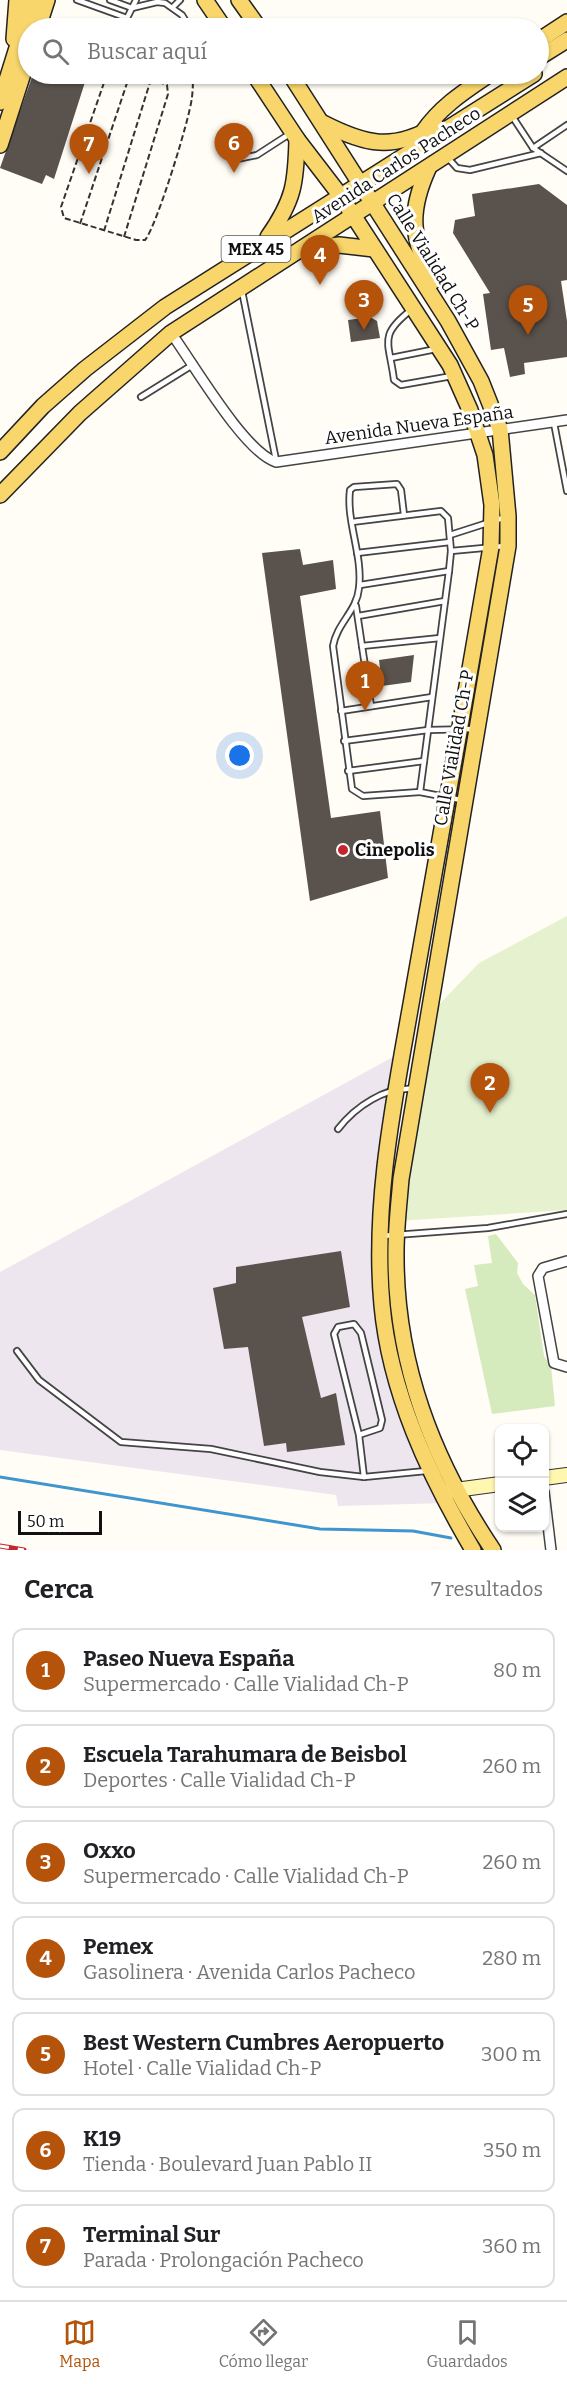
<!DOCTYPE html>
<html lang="es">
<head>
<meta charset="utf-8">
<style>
	:root { --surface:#fff; --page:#f6f6f6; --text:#202124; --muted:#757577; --line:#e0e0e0; --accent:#b45309 }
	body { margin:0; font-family:Bitter,serif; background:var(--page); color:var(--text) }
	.controls { position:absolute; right:18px; bottom:18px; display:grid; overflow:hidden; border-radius:12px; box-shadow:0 2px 4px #0004 }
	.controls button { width:54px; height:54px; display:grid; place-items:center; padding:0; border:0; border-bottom:2px solid var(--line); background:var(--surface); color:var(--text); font:30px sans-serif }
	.scale { position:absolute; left:18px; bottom:15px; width:84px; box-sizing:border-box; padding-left:6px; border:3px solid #111; border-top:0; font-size:16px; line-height:21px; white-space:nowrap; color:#111; -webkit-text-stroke:4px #fff; paint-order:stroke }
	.you { position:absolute; left:240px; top:756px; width:21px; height:21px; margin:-15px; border:4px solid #fff; border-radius:50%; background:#1a73e8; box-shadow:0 0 0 9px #1a73e833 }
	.badge { display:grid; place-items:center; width:39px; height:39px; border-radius:50%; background:var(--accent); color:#fff; font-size:20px; font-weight:700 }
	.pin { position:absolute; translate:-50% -50px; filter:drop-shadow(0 2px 3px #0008) }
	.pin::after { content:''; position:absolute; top:32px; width:21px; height:18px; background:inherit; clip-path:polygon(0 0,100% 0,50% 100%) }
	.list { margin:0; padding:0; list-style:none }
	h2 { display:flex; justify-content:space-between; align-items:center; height:78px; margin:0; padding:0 24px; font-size:26px }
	h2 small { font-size:20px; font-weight:400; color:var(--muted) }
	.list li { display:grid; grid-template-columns:39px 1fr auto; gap:18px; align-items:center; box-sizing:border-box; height:84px; margin:0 12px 12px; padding:0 12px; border:2px solid var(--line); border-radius:12px }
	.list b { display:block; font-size:22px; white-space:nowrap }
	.list p { margin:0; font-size:20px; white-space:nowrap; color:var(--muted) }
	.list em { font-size:20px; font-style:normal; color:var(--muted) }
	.icon { flex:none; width:33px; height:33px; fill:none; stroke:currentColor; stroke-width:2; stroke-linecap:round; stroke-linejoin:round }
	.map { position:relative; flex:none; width:567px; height:1550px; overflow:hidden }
	.search { position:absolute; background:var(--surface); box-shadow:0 2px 4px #0004; left:18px; right:18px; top:18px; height:66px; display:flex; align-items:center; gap:15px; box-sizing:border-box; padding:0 21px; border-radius:33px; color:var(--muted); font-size:22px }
	.sheet { height:750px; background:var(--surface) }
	nav { display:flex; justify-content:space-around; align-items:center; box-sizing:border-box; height:84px; border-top:2px solid var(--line); background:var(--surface); font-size:16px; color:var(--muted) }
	nav a { display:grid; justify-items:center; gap:3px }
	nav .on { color:var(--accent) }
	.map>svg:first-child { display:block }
</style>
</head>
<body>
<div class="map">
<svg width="567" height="1550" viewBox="0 0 567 1550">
	<rect width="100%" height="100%" fill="#fffdf5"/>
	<path fill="#eee6ef" d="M402,1052L381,1177V1321L446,1503L338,1506L336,1495L0,1450V1272Z"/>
	<path fill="#d5ebbd" d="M496,1234L518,1263L517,1273L523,1284L535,1295L544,1356L551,1366L555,1406L492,1414L465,1289L478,1286L474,1265L492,1263L488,1236Z"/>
	<path fill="#e6f2cf" d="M567,916V1210L398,1221L428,1016L479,963Z"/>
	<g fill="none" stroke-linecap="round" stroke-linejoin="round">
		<path stroke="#3f96cf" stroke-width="3" d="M0,1477L320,1529L413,1531L451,1538"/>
	</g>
	<g fill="#5a524d">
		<path d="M33,74H68L86,79L54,179L46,175L42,184L0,168Z"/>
		<path d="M539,184L567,205V280L561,281L567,321V357L524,363L525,374L510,377L504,348L491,350L483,294L490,293L453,233L455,220L475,216L472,194Z"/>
		<path d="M370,317L377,321L380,338L351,342L348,320Z"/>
		<path d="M300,549L303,565L333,560L336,589L300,596L331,818L380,811L388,878L310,901L262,553Z"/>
		<path d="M414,655L411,682L382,686L379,660Z"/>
		<path d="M341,1251L350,1307L302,1317L321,1398L336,1393L345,1445L287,1452L286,1443L264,1446L248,1347L224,1349L213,1288L236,1283V1267Z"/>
	</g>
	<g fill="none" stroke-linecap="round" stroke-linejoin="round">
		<defs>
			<g id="lane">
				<path d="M77,0L127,18"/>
				<path d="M110,0L132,8L157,2L165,3L182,15L190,28"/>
				<path d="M173,7L180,0"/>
				<path d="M122,28L136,0"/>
				<path d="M512,116L533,148L567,171"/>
				<path d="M533,148L567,125"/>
				<path d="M448,158L457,168L470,170L541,153"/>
				<path d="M237,159L257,155L291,133"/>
				<path d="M242,291L276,460"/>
				<path d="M411,310C378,336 389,341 394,380L401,385L452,376"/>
				<path d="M391,358L436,349"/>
				<path d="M141,397L194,364"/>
				<path d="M554,423L567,491"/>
				<path d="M404,515L401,490L397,484L354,487L350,490C346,522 363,555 359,588C357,611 337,623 333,646L352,789L363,796L420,792"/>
				<path d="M352,522L441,511L448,518L451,551L449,571L420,792L461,800"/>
				<path d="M450,535L506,517"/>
				<path d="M451,551L505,546"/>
				<path d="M357,553L450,542"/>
				<path d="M360,585L449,571"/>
				<path d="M356,606L371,706"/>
				<path d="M358,616L445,601"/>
				<path d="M362,646L440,638"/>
				<path d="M341,711L432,697"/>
				<path d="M344,741L428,730L476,729"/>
				<path d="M348,771L424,761"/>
				<path d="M338,1129C356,1106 385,1087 413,1089"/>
				<path d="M382,1236L488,1228L567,1214"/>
				<path d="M17,1351L39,1380L121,1442L211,1449L320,1472L364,1477"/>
				<path d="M359,1435L380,1428L382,1420L361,1333L354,1324L338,1327L334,1334L359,1435L364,1477L426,1471"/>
			</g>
			<g id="street">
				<path d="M171,333C193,363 244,452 276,462L567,420"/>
				<path d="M567,1261L543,1268L538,1276L554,1363L567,1367"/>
				<path d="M544,1492L551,1550"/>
			</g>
			<g id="secondary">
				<path d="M544,1478L567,1475"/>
				<path d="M448,1491L500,1484"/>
			</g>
			<g id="primary">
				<path d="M205,0L224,28"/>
				<path d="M239,0L259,28"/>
				<path d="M38,28L47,0"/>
				<path d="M14,39L17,0"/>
				<path d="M538,41L567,22"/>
				<path d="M538,58L567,40"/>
				<path d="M254,74L297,139L340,195L450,365L470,410L485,455L492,505L491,547C467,692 440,836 415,981C397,1087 372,1197 382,1305C390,1393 429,1475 473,1550"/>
				<path d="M290,74L448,321L481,381L500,429L508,516V546L401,1179C399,1203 396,1228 396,1252C395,1362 432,1459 493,1550"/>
				<path d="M0,102L32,0"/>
				<path d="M323,123C366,145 392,151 436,126"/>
				<path d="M423,132C441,106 465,91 490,74"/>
				<path d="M0,145L28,58"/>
				<path d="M428,169C407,216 413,236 432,282"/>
				<path d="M268,237C294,200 296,183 297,139"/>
				<path d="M306,249L339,245L374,249"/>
				<path d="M0,452L43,406L85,369L165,307L534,74"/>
				<path d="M0,495L80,413L171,333L567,77"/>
			</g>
		</defs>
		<use href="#lane" stroke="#444" stroke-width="8"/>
		<use href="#street" stroke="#444" stroke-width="12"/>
		<use href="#secondary" stroke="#333" stroke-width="16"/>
		<use href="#primary" stroke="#222" stroke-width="18"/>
		<g stroke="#333" stroke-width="2" stroke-dasharray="6 3" stroke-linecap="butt">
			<path d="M107,74L61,207L64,218L136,240H145C156,228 190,118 192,97C193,89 193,81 193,74"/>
			<path d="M80,224L130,74"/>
			<path d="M104,231L151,79L135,74"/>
			<path d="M124,237L168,94L167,85L151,79"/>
		</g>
		<use href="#lane" stroke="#fff" stroke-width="4.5"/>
		<use href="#street" stroke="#fff" stroke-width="9"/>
		<use href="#secondary" stroke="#fff6b0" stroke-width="14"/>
		<use href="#primary" stroke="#f9d66b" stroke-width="15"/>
		<defs>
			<path id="rail" d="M0,1546L24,1550"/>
		</defs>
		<use href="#rail" stroke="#c4262e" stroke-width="5"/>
		<use href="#rail" stroke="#fff" stroke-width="3" stroke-dasharray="9" stroke-linecap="butt"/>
	</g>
	<circle fill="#c4262e" stroke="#fff" stroke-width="2" cx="343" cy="850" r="6"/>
	<g text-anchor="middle" stroke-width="6" stroke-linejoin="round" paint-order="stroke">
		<rect fill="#fff" stroke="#585858" stroke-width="1.5" x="221.5" y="236" width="69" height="26" rx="4.5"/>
		<g font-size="16" font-weight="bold" fill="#111">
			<text x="256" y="255">MEX 45</text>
		</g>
		<g font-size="18" fill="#111" stroke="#fff">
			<text transform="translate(396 165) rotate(-33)" y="6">Avenida Carlos Pacheco</text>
			<text transform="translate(433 262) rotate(58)" y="6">Calle Vialidad Ch-P</text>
			<text transform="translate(419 425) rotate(-8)" y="6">Avenida Nueva España</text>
			<text transform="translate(454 748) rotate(-80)" y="6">Calle Vialidad Ch-P</text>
		</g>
		<g font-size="18" font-weight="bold" fill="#111" stroke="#fff" text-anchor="start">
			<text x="355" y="856">Cinepolis</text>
		</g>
	</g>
</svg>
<div class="controls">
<button><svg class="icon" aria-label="locate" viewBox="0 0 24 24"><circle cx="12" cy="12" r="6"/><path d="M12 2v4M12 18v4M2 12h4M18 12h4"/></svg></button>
<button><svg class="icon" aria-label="layers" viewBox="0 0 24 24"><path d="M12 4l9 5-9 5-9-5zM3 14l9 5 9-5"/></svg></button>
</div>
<div class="scale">50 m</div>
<div class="you"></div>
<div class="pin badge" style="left:365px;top:711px">1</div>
<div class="pin badge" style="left:490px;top:1113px">2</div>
<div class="pin badge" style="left:364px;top:330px">3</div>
<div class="pin badge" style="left:320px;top:285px">4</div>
<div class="pin badge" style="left:528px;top:335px">5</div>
<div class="pin badge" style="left:234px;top:173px">6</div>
<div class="pin badge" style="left:89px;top:174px">7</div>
<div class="search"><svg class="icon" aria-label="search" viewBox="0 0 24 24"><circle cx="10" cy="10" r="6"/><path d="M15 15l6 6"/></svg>Buscar aquí</div>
</div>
<section class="sheet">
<h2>Cerca<small>7 resultados</small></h2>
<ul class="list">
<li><span class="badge">1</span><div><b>Paseo Nueva España</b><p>Supermercado · Calle Vialidad Ch-P</p></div><em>80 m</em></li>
<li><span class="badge">2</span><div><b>Escuela Tarahumara de Beisbol</b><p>Deportes · Calle Vialidad Ch-P</p></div><em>260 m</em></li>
<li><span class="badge">3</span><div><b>Oxxo</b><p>Supermercado · Calle Vialidad Ch-P</p></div><em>260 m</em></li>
<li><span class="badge">4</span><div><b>Pemex</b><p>Gasolinera · Avenida Carlos Pacheco</p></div><em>280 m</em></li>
<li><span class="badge">5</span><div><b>Best Western Cumbres Aeropuerto</b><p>Hotel · Calle Vialidad Ch-P</p></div><em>300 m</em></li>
<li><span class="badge">6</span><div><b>K19</b><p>Tienda · Boulevard Juan Pablo II</p></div><em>350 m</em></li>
<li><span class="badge">7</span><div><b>Terminal Sur</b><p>Parada · Prolongación Pacheco</p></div><em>360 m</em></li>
</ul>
</section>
<nav>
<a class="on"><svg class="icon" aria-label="map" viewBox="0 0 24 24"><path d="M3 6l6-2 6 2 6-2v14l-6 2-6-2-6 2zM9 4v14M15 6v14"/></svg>Mapa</a>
<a><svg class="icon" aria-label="directions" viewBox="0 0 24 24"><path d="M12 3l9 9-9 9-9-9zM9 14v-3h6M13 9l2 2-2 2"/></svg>Cómo llegar</a>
<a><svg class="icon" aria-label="saved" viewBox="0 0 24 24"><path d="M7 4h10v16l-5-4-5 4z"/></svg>Guardados</a>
</nav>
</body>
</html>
